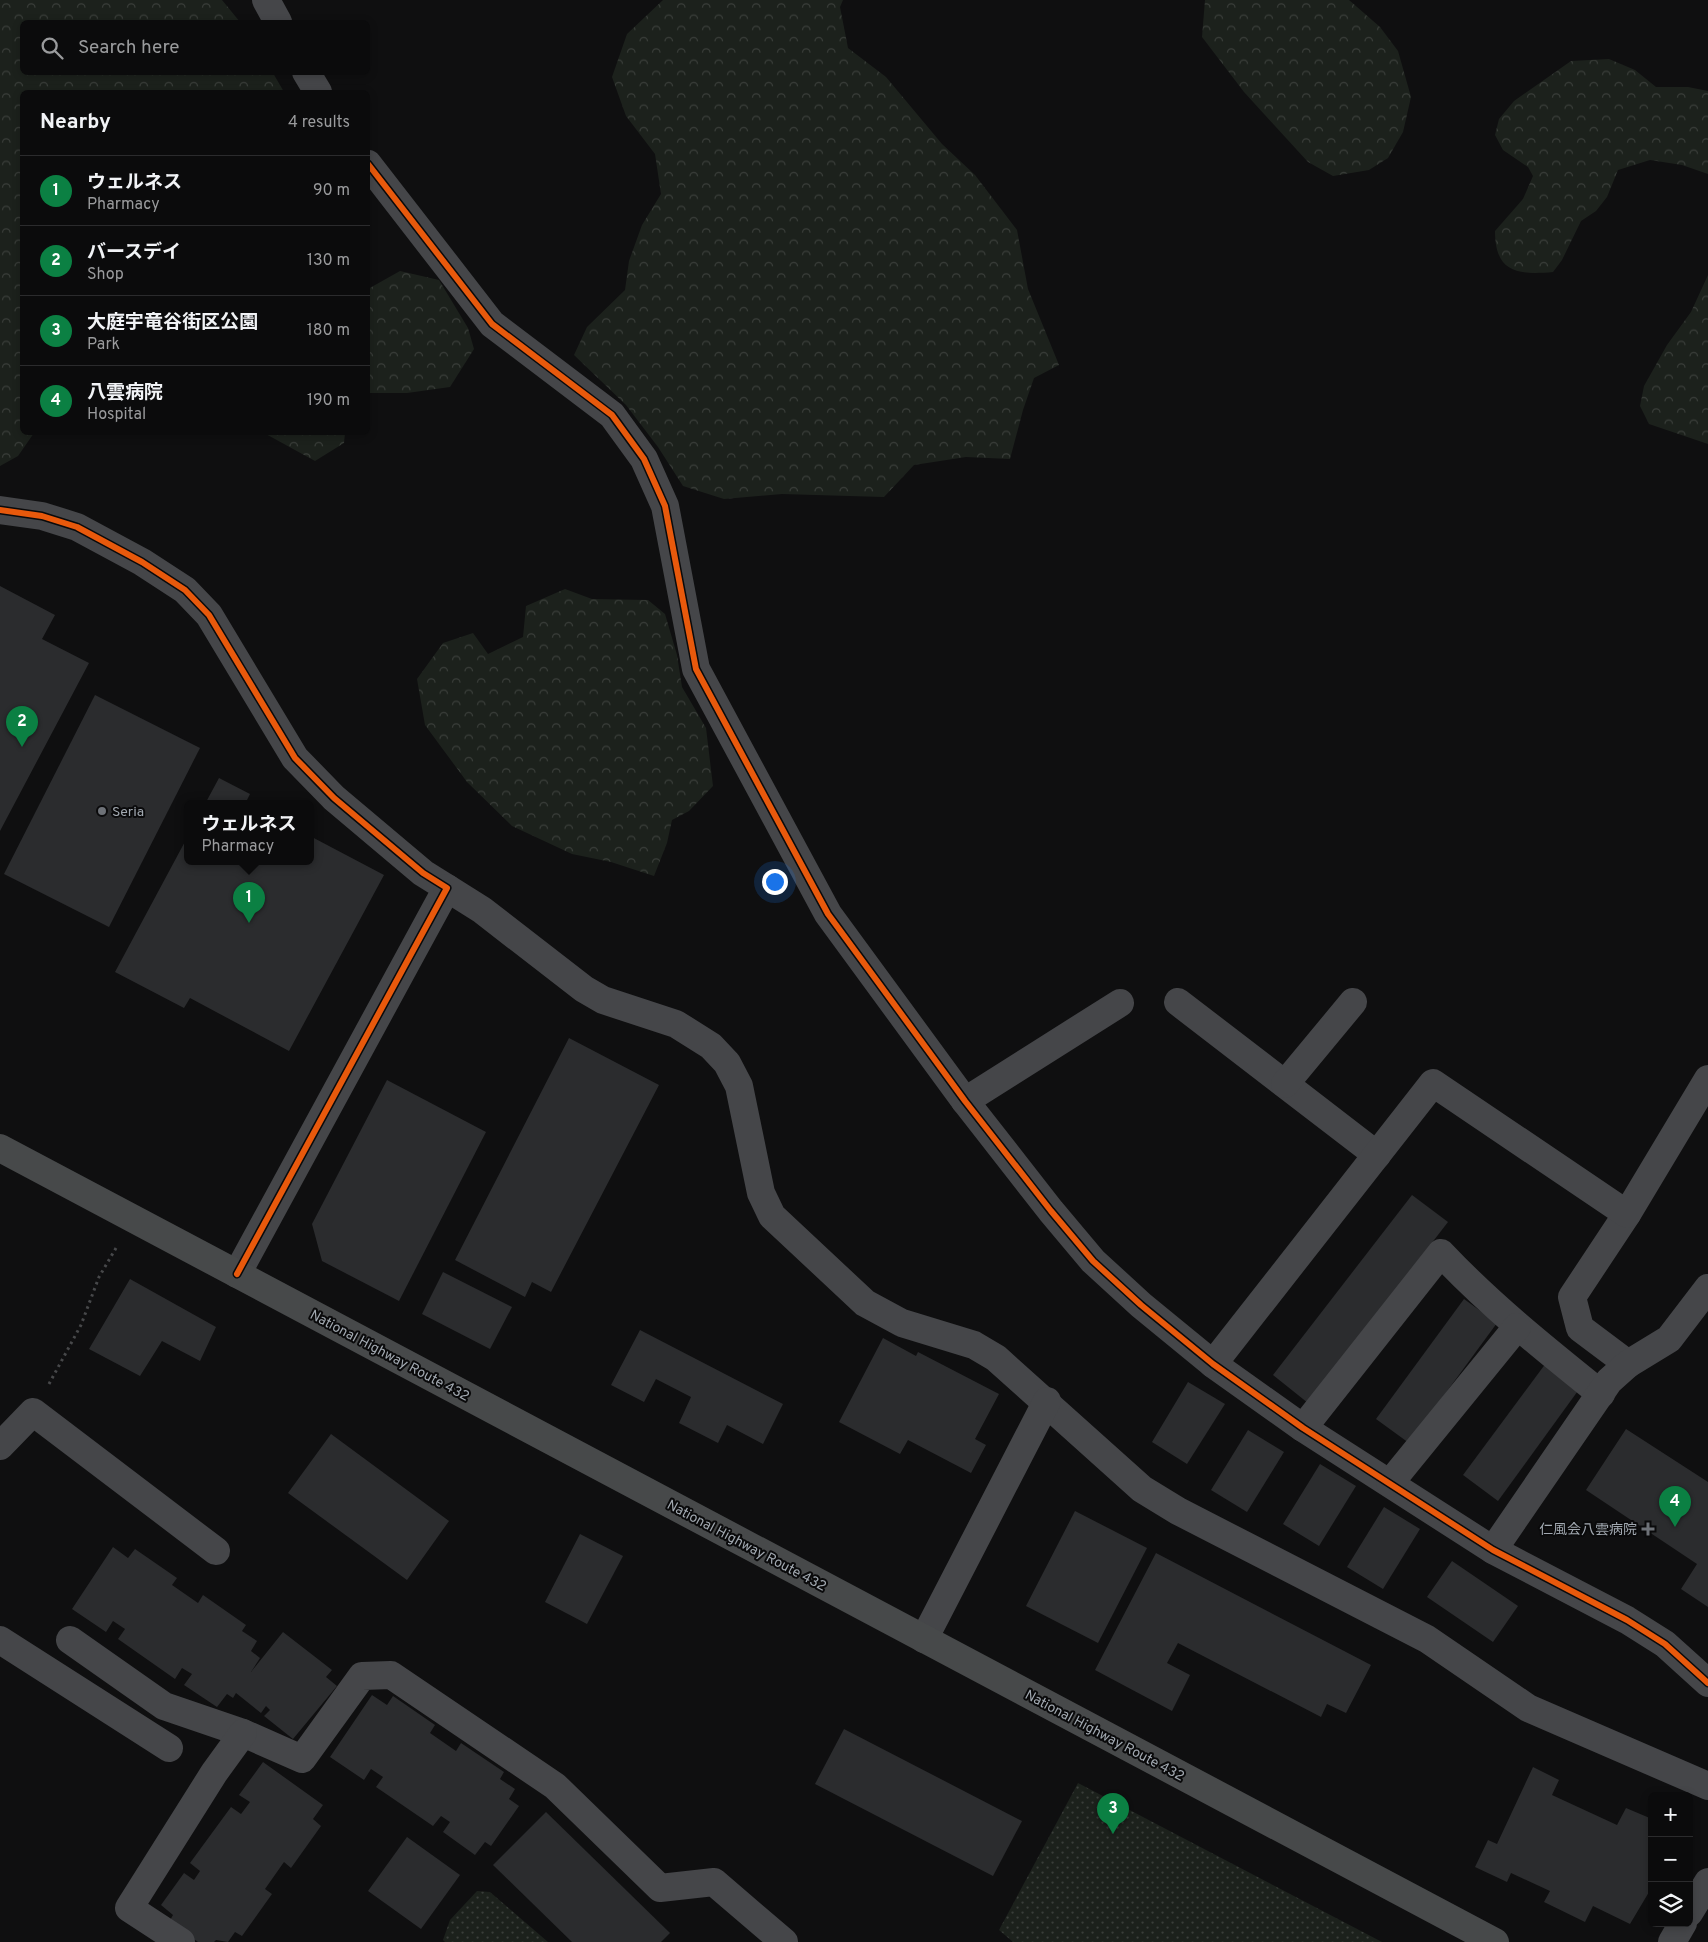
<!DOCTYPE html>
<html lang="en">
<head>
<meta charset="utf-8">
<style>
	:root { --surface:#0b0b0c; --page:#141415; --text:#f1f3f6; --muted:#9a9b9d; --line:#2b2b2d; --accent:#0b8043 }
	body { margin:0; font-family:Overpass,"Noto Sans JP",sans-serif; background:var(--page); color:var(--text) }
	.controls { position:absolute; right:15px; bottom:15px; display:grid; overflow:hidden; border-radius:8px; box-shadow:0 2px 8px #0003 }
	.controls button { width:45px; height:45px; display:grid; place-items:center; padding:0; border:0; border-bottom:1px solid var(--line); background:var(--surface); color:var(--text); font:25px sans-serif }
	.you { position:absolute; left:774px; top:881px; width:18px; height:18px; margin:-12px; border:4px solid #fff; border-radius:50%; background:#1a73e8; box-shadow:0 0 0 8px #1a73e833 }
	.badge { display:grid; place-items:center; width:32px; height:32px; border-radius:50%; background:var(--accent); color:#fff; font-size:16px; font-weight:700 }
	.pin { position:absolute; translate:-50% -41px; filter:drop-shadow(0 1px 2px #0008) }
	.pin::after { content:''; position:absolute; top:26px; width:18px; height:15px; background:inherit; clip-path:polygon(0 0,100% 0,50% 100%) }
	.popup { position:absolute; left:184px; top:800px; width:130px; height:65px; box-sizing:border-box; display:grid; place-content:center; border-radius:8px; background:var(--surface); filter:drop-shadow(0 1px 4px #0005); font-size:16px; white-space:nowrap; color:var(--muted) }
	.popup b { font-size:19px; color:var(--text) }
	.popup::after { content:''; position:absolute; left:50%; top:100%; margin-left:-10px; border:10px solid transparent; border-top-color:var(--surface) }
	.list { margin:0; padding:0; list-style:none }
	h2 { display:flex; justify-content:space-between; align-items:center; height:65px; margin:0; padding:0 20px; font-size:21px }
	h2 small { font-size:16px; font-weight:400; color:var(--muted) }
	.list li { display:grid; grid-template-columns:32px 1fr auto; gap:15px; align-items:center; box-sizing:border-box; height:70px; padding:0 20px; border-top:1px solid var(--line) }
	.list b { display:block; font-size:19px; white-space:nowrap }
	.list p { margin:0; font-size:16px; white-space:nowrap; color:var(--muted) }
	.list em { font-size:16px; font-style:normal; color:var(--muted) }
	.icon { flex:none; width:28px; height:28px; fill:none; stroke:currentColor; stroke-width:2; stroke-linecap:round; stroke-linejoin:round }
	.map { position:relative; flex:none; width:1708px; height:1942px; overflow:hidden }
	.search { position:absolute; background:var(--surface); box-shadow:0 2px 8px #0003; left:20px; top:20px; width:350px; height:55px; display:flex; align-items:center; gap:12px; box-sizing:border-box; padding:0 18px; border-radius:8px; color:var(--muted); font-size:19px }
	.panel { position:absolute; background:var(--surface); box-shadow:0 2px 8px #0003; left:20px; top:90px; width:350px; height:345px; border-radius:8px }
	.map>svg:first-child { display:block }
</style>
</head>
<body>
<div class="map">
<svg width="1708" height="1942" viewBox="0 0 1708 1942">
	<defs>
		<pattern id="forest-crowns" width="20" height="18" patternUnits="userSpaceOnUse" patternTransform="scale(1.25)"><rect width="20" height="18" fill="#1c211c"/><path d="M2 6a3 3 0 1 1 6 0M12 15a3 3 0 1 1 6 0" fill="none" stroke="#3a3e3a"/></pattern>
		<pattern id="park-dots" width="8" height="8" patternUnits="userSpaceOnUse" patternTransform="scale(1.25)"><rect width="8" height="8" fill="#1c211c"/><path d="M2 2h.1M6 6h.1" fill="none" stroke="#3a3e3a" stroke-width="1.8" stroke-linecap="round"/></pattern>
	</defs>
	<rect width="100%" height="100%" fill="#0f0f10"/>
	<g fill="url(#forest-crowns)">
		<path d="M0,0H222L240,22H22V72L273,73L284,92H22V432L34,433L18,456L0,466Z"/>
		<path d="M663,0H843L840,7L848,48L886,77L942,144L975,175L1017,230L1028,289L1059,365L1034,378L1023,410L1010,459L966,457L914,465L884,497L782,494L724,499L683,486L658,447L626,405L574,355L587,327L625,290L629,261L642,225L661,194L655,154L626,116L612,77L627,34Z"/>
		<path d="M1205,0H1349L1380,27L1398,51L1411,97L1403,132L1388,158L1369,170L1333,176L1308,162L1244,92L1202,37Z"/>
		<path d="M1609,59L1635,70L1656,87H1688L1708,91V174L1682,165L1650,160L1618,170L1607,197L1596,211L1581,221L1562,260L1553,272C1518,275 1495,273 1495,231L1523,199L1533,176L1528,167L1503,150L1495,135L1499,119L1514,101L1571,61Z"/>
		<path d="M400,271L439,280L468,328L474,349L450,387L407,393H368V289Z"/>
		<path d="M1708,275V444L1649,424L1640,406L1644,386L1667,345L1691,312Z"/>
		<path d="M264,433V432L345,433L344,443L315,461Z"/>
		<path d="M565,589L592,599L648,600L665,614L677,655L682,687L706,728L713,786L689,811L672,820L667,843L654,876L611,862L572,854L512,826L467,782L425,725L417,679L443,643L473,633L488,654L523,637L526,606Z"/>
	</g>
	<g fill="url(#park-dots)">
		<path d="M1078,1783L1382,1942H1013L999,1930Z"/>
		<path d="M477,1891L490,1892L548,1942H445L443,1940L450,1920Z"/>
	</g>
	<g fill="#2b2c2e">
		<path d="M0,586L55,615L42,639L89,663L0,831Z"/>
		<path d="M95,695L200,748L109,927L4,874Z"/>
		<path d="M219,778L250,794L246,802L250,804H205Z"/>
		<path d="M188,836V862H310V836L384,875L289,1051L190,998L184,1008L115,972Z"/>
		<path d="M569,1038L659,1085L551,1292L532,1282L525,1297L455,1260Z"/>
		<path d="M387,1080L486,1132L399,1301L322,1261L312,1224Z"/>
		<path d="M1412,1195L1448,1222L1308,1403L1273,1375Z"/>
		<path d="M443,1272L512,1307L490,1349L422,1314Z"/>
		<path d="M130,1279L216,1327L200,1361L162,1341L140,1376L89,1349Z"/>
		<path d="M1464,1299L1497,1323L1409,1443L1376,1419Z"/>
		<path d="M640,1330L783,1404L763,1444L727,1425L718,1443L679,1423L691,1397L656,1379L644,1402L611,1385Z"/>
		<path d="M883,1338L916,1356L918,1352L999,1394L975,1439L986,1445L971,1473L908,1440L900,1454L839,1422Z"/>
		<path d="M1546,1363L1580,1388L1498,1501L1463,1475Z"/>
		<path d="M1188,1382L1225,1404L1187,1464L1152,1442Z"/>
		<path d="M1626,1429L1708,1482V1607L1681,1589L1697,1564L1586,1490Z"/>
		<path d="M1248,1430L1284,1452L1247,1512L1211,1490Z"/>
		<path d="M331,1434L449,1521L407,1580L288,1493Z"/>
		<path d="M1320,1464L1356,1486L1319,1546L1283,1524Z"/>
		<path d="M1384,1507L1420,1529L1383,1589L1347,1567Z"/>
		<path d="M1075,1511L1147,1548L1098,1643L1026,1606Z"/>
		<path d="M580,1534L623,1556L587,1624L545,1602Z"/>
		<path d="M113,1547L128,1558L135,1549L177,1578L172,1585L198,1603L203,1595L246,1625L242,1631L257,1641L251,1651L260,1658L251,1672L283,1632L332,1670L326,1677L337,1686L293,1739L264,1716L270,1710L266,1706L261,1713L236,1693L233,1698L227,1694L217,1707L184,1685L192,1674L182,1668L175,1679L118,1639L125,1629L113,1621L106,1632L72,1609Z"/>
		<path d="M1156,1553L1371,1665L1346,1713L1327,1704L1321,1717L1178,1643L1167,1663L1190,1675L1172,1711L1095,1670Z"/>
		<path d="M1452,1561L1518,1606L1493,1642L1427,1597Z"/>
		<path d="M372,1695L387,1705L393,1696L435,1725L430,1733L456,1751L461,1743L504,1772L500,1779L515,1789L509,1799L519,1806L491,1846L485,1842L475,1855L443,1832L450,1822L441,1816L433,1826L376,1787L383,1777L371,1769L364,1780L330,1757Z"/>
		<path d="M844,1729L1022,1821L993,1876L815,1784Z"/>
		<path d="M263,1762L323,1805L313,1819L321,1826L291,1868L284,1862L265,1889L272,1894L242,1936L235,1932L228,1942L216,1940L214,1942H198L169,1922L173,1915L161,1905L184,1873L194,1880L200,1871L190,1863L231,1807L241,1814L250,1802L239,1795Z"/>
		<path d="M1533,1767L1559,1780L1552,1795L1617,1825L1626,1808L1652,1819V1887L1630,1924L1593,1906L1585,1922L1544,1902L1550,1891L1511,1873L1507,1882L1475,1867L1488,1840L1497,1844Z"/>
		<path d="M546,1812L670,1933L661,1942H572L493,1865Z"/>
		<path d="M407,1837L460,1875L421,1929L368,1891Z"/>
	</g>
	<g fill="none" stroke-linecap="round" stroke-linejoin="round">
		<path stroke="#47484a" stroke-width="3" stroke-dasharray="2.5 4" stroke-linecap="butt" d="M49,1384L81,1325L99,1277L116,1248"/>
		<g stroke="#454649" stroke-width="28">
			<path d="M266,0L278,22"/>
			<path d="M306,72L318,92"/>
			<path d="M368,164L492,324L612,415L644,459L665,506L696,669L828,914L965,1101L1051,1211L1093,1261L1141,1305L1213,1364L1303,1428L1493,1550L1627,1620L1665,1644L1708,1683"/>
			<path d="M0,510L42,516L77,527L142,562L185,590L209,615L295,758L334,798L423,873L447,888L237,1274"/>
			<path d="M447,888L482,910L584,989L603,1000L676,1024L711,1046L727,1063L739,1086L761,1193L772,1216L865,1303L902,1323L974,1345L996,1358L1142,1489L1178,1511L1427,1639L1528,1708L1708,1786"/>
			<path d="M1178,1002L1377,1155"/>
			<path d="M1285,1084L1353,1002"/>
			<path d="M965,1101L1120,1003"/>
			<path d="M1627,1214L1572,1297L1580,1328L1628,1364"/>
			<path d="M1213,1364L1433,1083L1627,1214L1708,1079"/>
			<path d="M1303,1428L1441,1253C1490,1305 1545,1349 1601,1394"/>
			<path d="M0,1446L33,1412L216,1551"/>
			<path d="M1390,1483L1517,1327"/>
			<path d="M1493,1550L1609,1381L1628,1364L1669,1339L1708,1288"/>
			<path d="M924,1639L1047,1401"/>
			<path d="M0,1640L169,1748"/>
			<path d="M70,1640L164,1706L243,1733L302,1759L362,1676L391,1675L555,1786L660,1888L714,1882L784,1942"/>
			<path d="M1689,1913L1708,1882"/>
			<path d="M181,1942L129,1908L214,1773L243,1733"/>
			<path d="M1672,1942L1683,1923"/>
		</g>
		<path stroke="#47494a" stroke-width="28" d="M0,1148L1495,1942"/>
		<defs>
			<g id="cycleway">
				<path d="M368,164L492,324L612,415L644,459L665,506L696,669L828,914L965,1101L1051,1211L1093,1261L1141,1305L1213,1364L1303,1428L1493,1550L1627,1620L1665,1644L1708,1683"/>
				<path d="M0,510L42,516L77,527L142,562L185,590L209,615L295,758L334,798L423,873L447,888L237,1274"/>
			</g>
		</defs>
		<use href="#cycleway" stroke="#0a0a0b" stroke-width="9"/>
		<use href="#cycleway" stroke="#e8590c" stroke-width="6"/>
	</g>
	<g fill="#6e7278" stroke="#0a0a0b" stroke-width="2">
		<circle cx="102" cy="811" r="5"/>
		<path d="M1645.5 1521.5h5v5h5v5h-5v5h-5v-5h-5v-5h5z"/>
	</g>
	<g text-anchor="middle" stroke-width="4" stroke-linejoin="round" paint-order="stroke">
		<g font-size="14" fill="#a1a8b0" stroke="#0a0a0b" text-anchor="start">
			<text x="112" y="816">Seria</text>
			<text x="1637" y="1534" text-anchor="end">仁風会八雲病院</text>
		</g>
		<g font-size="14" fill="#a1a8b0" stroke="#0a0a0b">
			<text transform="translate(390 1355) rotate(28)" y="5">National Highway Route 432</text>
			<text transform="translate(747 1545) rotate(28)" y="5">National Highway Route 432</text>
			<text transform="translate(1105 1735) rotate(28)" y="5">National Highway Route 432</text>
		</g>
	</g>
</svg>
<div class="controls">
<button>+</button>
<button>−</button>
<button><svg class="icon" aria-label="layers" viewBox="0 0 24 24"><path d="M12 4l9 5-9 5-9-5zM3 14l9 5 9-5"/></svg></button>
</div>
<div class="you"></div>
<div class="pin badge" style="left:249px;top:923px">1</div>
<div class="popup"><b>ウェルネス</b>Pharmacy</div>
<div class="pin badge" style="left:22px;top:747px">2</div>
<div class="pin badge" style="left:1113px;top:1834px">3</div>
<div class="pin badge" style="left:1675px;top:1527px">4</div>
<div class="search"><svg class="icon" aria-label="search" viewBox="0 0 24 24"><circle cx="10" cy="10" r="6"/><path d="M15 15l6 6"/></svg>Search here</div>
<section class="panel">
<h2>Nearby<small>4 results</small></h2>
<ul class="list">
<li><span class="badge">1</span><div><b>ウェルネス</b><p>Pharmacy</p></div><em>90 m</em></li>
<li><span class="badge">2</span><div><b>バースデイ</b><p>Shop</p></div><em>130 m</em></li>
<li><span class="badge">3</span><div><b>大庭宇竜谷街区公園</b><p>Park</p></div><em>180 m</em></li>
<li><span class="badge">4</span><div><b>八雲病院</b><p>Hospital</p></div><em>190 m</em></li>
</ul>
</section>
</div>
</body>
</html>
